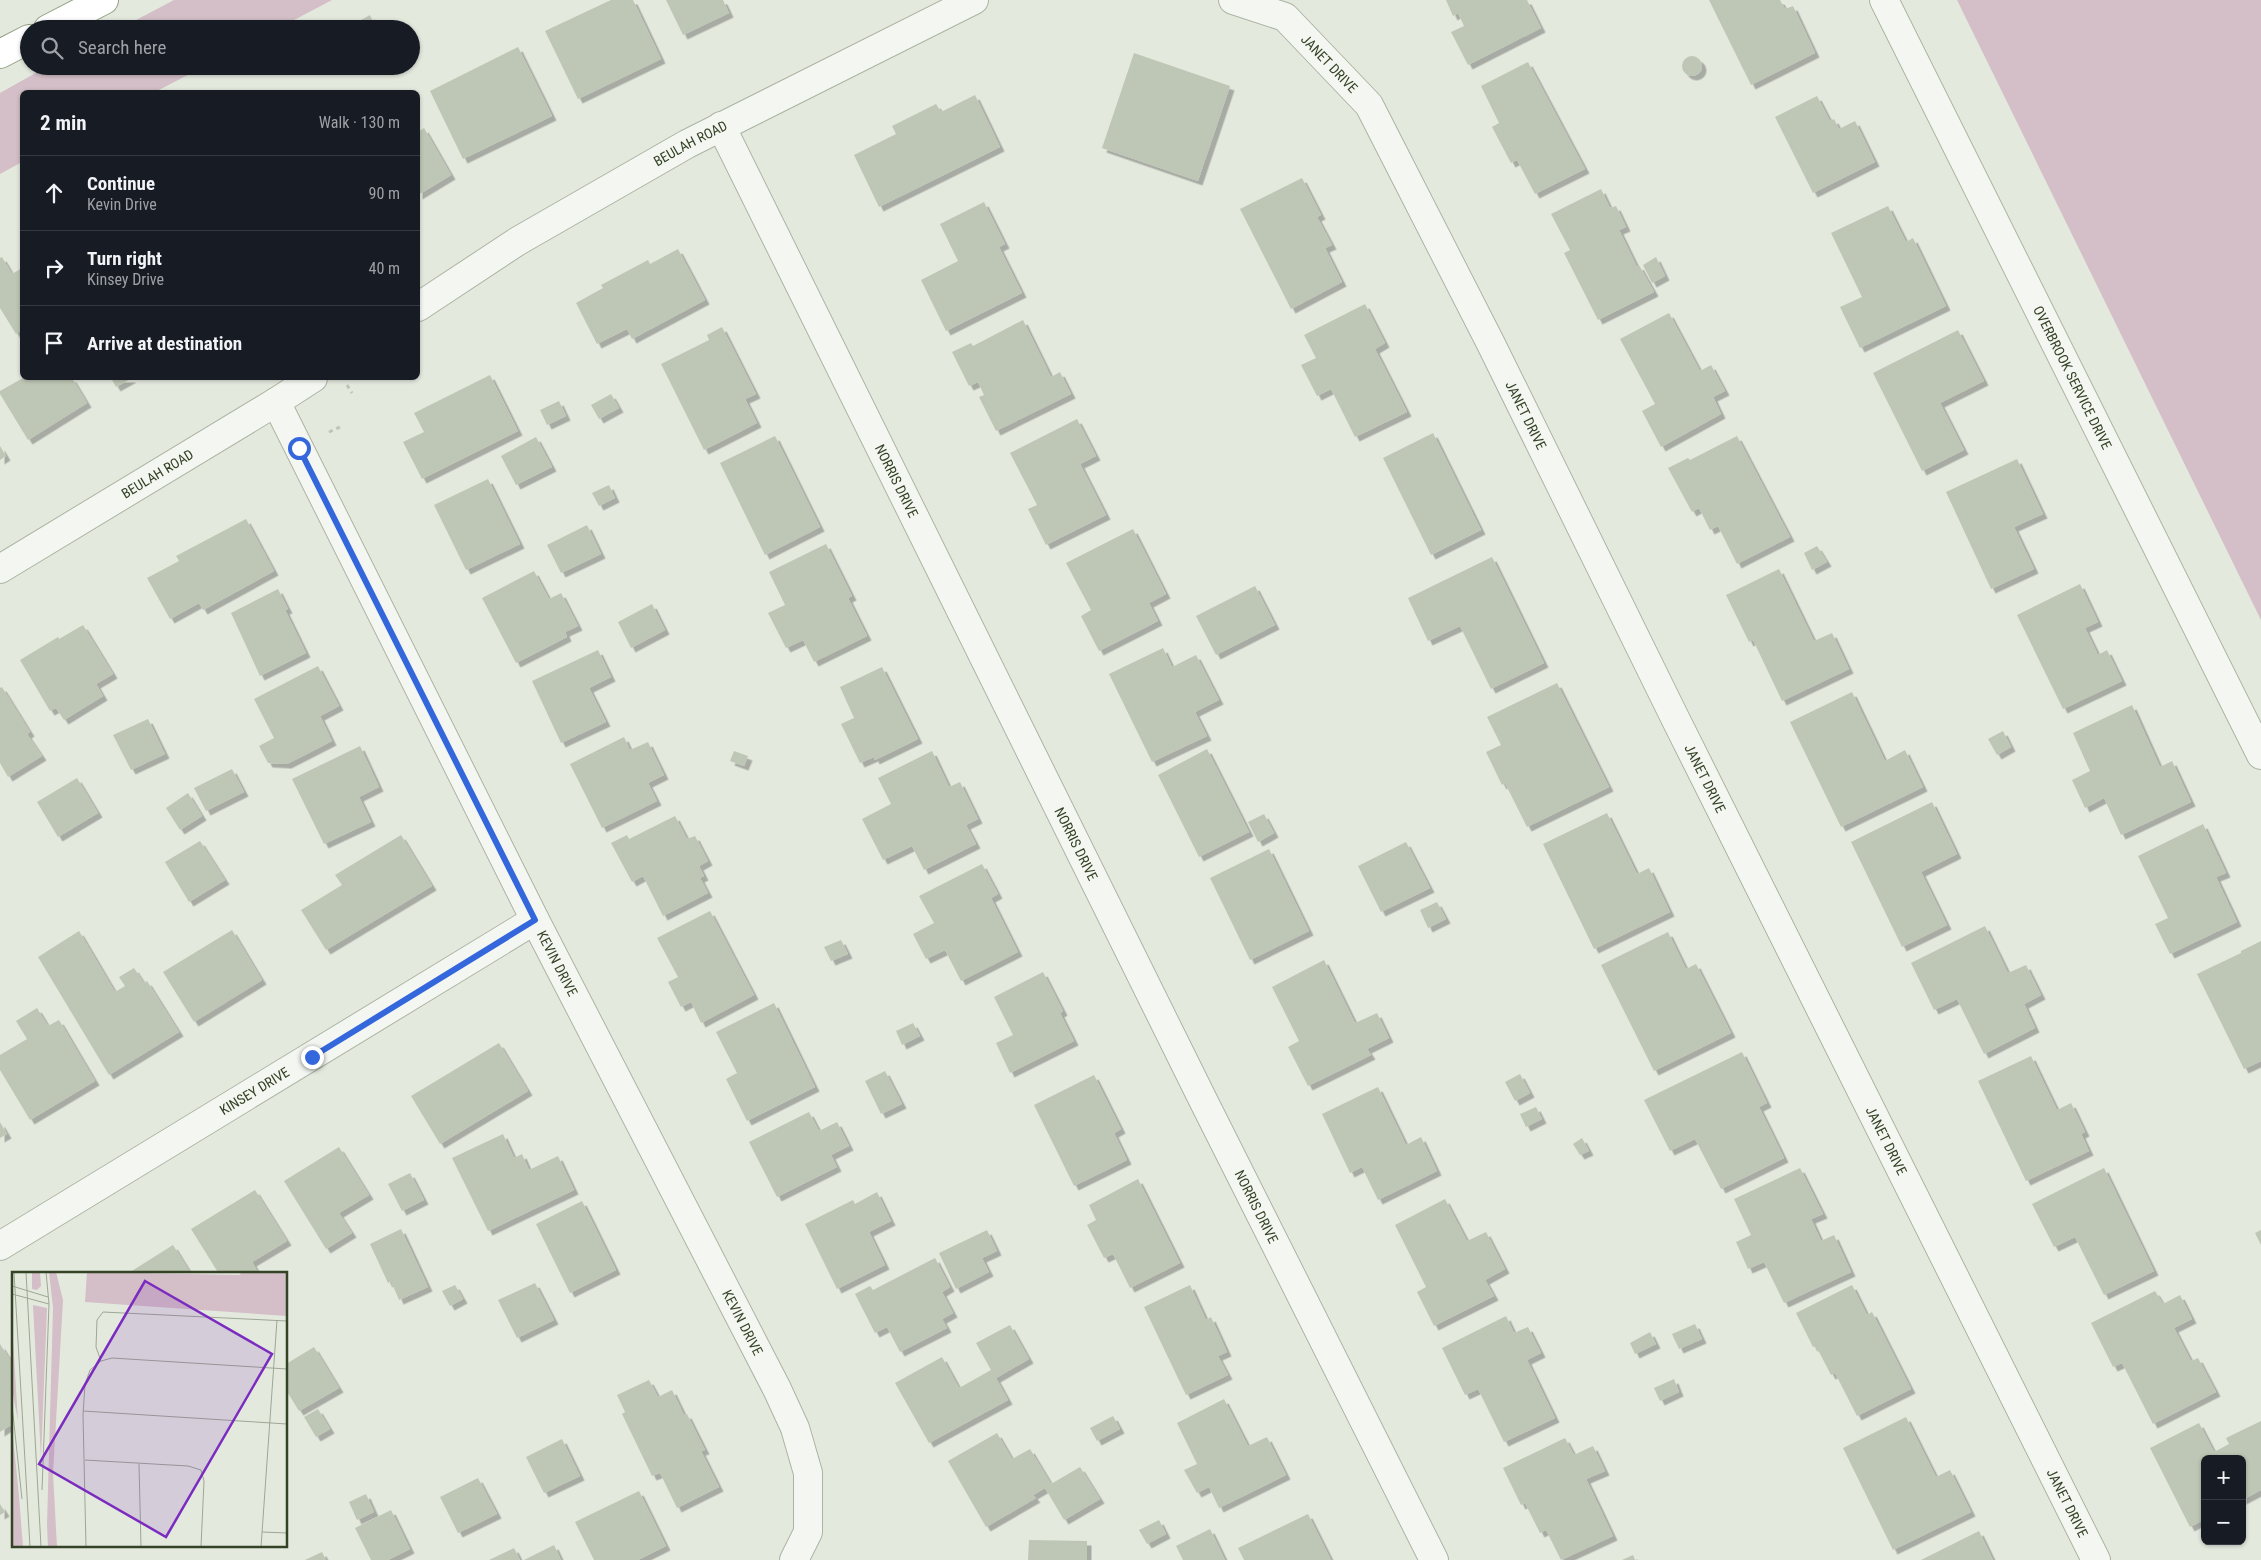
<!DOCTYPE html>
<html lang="en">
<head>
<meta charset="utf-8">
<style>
	:root { --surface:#171b24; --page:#20242c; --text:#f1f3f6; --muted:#9ea1a6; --line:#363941 }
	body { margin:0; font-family:"Roboto Condensed",sans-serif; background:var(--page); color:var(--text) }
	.controls { position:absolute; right:15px; bottom:15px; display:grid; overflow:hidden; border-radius:8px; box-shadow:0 1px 4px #0004 }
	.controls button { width:45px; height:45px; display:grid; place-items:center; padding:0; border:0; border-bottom:1px solid var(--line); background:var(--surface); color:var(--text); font:25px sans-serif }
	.stop { position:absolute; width:15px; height:15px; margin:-11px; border:4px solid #3567dc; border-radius:50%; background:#fff }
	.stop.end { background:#3567dc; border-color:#fff; box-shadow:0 1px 5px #0008 }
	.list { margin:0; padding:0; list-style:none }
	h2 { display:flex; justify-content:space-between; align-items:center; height:65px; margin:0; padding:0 20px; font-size:21px }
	h2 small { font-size:16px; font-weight:400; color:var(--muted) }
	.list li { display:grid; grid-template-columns:32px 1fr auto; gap:15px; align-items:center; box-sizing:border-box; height:75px; padding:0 20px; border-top:1px solid var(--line) }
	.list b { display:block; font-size:19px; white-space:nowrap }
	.list p { margin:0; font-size:16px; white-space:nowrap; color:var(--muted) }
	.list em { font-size:16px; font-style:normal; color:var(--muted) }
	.icon { flex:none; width:28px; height:28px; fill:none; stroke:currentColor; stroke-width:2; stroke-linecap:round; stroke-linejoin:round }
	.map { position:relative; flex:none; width:2261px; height:1560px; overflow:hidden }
	.search { position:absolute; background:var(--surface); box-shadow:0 1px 4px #0004; left:20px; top:20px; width:400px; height:55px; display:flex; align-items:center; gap:12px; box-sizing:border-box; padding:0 18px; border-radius:28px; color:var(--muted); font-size:19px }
	.panel { position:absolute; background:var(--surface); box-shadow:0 1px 4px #0004; left:20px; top:90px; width:400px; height:290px; border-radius:8px }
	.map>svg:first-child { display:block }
</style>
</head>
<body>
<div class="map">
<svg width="2261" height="1560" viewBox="0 0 2261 1560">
	<defs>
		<filter id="shadow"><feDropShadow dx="4.5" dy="4.5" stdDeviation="0" flood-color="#0004"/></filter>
	</defs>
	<rect width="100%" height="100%" fill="#e4e9de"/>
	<g fill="#d4bec7">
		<path d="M174,0H332L277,29H119Z"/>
		<path d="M1957,0H2261V620Z"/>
		<path d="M48,66H205L155,92H22V162L0,174V93Z"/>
	</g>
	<g fill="#bec7b5" filter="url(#shadow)">
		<path d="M611,0H633L661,59L578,99L545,31Z"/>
		<path d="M666,0H723L729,13L683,35Z"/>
		<path d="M1446,0H1527L1541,28L1468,65L1451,32L1464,26L1458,13L1453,16Z"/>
		<path d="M1709,0H1780L1785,9L1793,6L1815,53L1751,85Z"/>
		<path d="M370,15L376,29H365L361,20Z"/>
		<path d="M518,47L552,116L463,159L430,91Z"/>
		<path d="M1134,53L1230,86L1198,181L1102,148Z"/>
		<circle cx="1692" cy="66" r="10"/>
		<path d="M1528,62L1585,169L1535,194L1517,160L1511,163L1492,127L1499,123L1481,86Z"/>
		<path d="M975,95L1000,147L879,207L854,155L896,134L892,126L936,104L941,112Z"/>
		<path d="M1817,96L1830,121L1834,119L1839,129L1855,121L1875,162L1813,193L1775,117Z"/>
		<path d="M424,128L451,175L418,195V132Z"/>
		<path d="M1302,178L1321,215L1317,217L1332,245L1325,248L1342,282L1291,309L1240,209Z"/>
		<path d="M1601,189L1610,208L1616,206L1626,227L1619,230L1637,267L1639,265L1654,292L1598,320L1564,253L1570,250L1551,214Z"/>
		<path d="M984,202L1005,244L999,247L1022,293L946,331L921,280L958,261L940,224Z"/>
		<path d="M1888,206L1906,242L1913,238L1946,306L1860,348L1840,307L1862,297L1831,233Z"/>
		<path d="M678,249L705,300L632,339L627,329L597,344L576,303L603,288L601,285L648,260L650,264Z"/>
		<path d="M2,257L12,274L22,268V330L16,334L0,308V258Z"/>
		<path d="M1656,257L1665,276L1652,283L1643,265Z"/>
		<path d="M1365,304L1385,343L1375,349L1407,412L1355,437L1331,389L1317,396L1301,365L1316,358L1304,335Z"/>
		<path d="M1669,313L1700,371L1711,365L1725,391L1713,397L1721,414L1661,447L1642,411L1655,404L1620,339Z"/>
		<path d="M1023,320L1051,377L1060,372L1071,394L996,431L979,397L984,395L978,382L969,386L952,352L971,343L973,346Z"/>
		<path d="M722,327L756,394L745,399L757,423L704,450L661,364L709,340L707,335Z"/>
		<path d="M1958,330L1984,381L1940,403L1964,450L1922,471L1873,373Z"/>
		<path d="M490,375L518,431L422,479L403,442L424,432L414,413Z"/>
		<path d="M23,378H72L87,403L28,440L0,394V391Z"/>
		<path d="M111,378H132L116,387Z"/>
		<path d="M611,394L619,408L599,419L591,405Z"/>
		<path d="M559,401L566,416L547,425L540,410Z"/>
		<path d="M1077,419L1096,456L1080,464L1106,515L1046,545L1028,509L1037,505L1010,453Z"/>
		<path d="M1433,433L1481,530L1431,555L1383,458Z"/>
		<path d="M775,436L820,527L765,555L720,463Z"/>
		<path d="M1737,436L1790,537L1737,564L1718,526L1710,530L1699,508L1692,512L1668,468L1688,458L1690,460Z"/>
		<path d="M536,437L552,467L516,485L501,456Z"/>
		<path d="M0,446L6,456L0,460Z"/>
		<path d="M2017,459L2043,514L2014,527L2034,569L1991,589L1946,492Z"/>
		<path d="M488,479L520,544L466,570L434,505Z"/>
		<path d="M609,485L615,498L599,506L592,493Z"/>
		<path d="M246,519L274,571L203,610L199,603L170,619L147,578L179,561L176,556Z"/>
		<path d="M587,525L601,554L561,573L547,545Z"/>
		<path d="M1133,529L1166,594L1149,603L1158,621L1099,651L1081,616L1091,610L1066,563Z"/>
		<path d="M826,544L852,596L848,598L867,636L814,662L803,640L786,648L768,613L785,605L769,572Z"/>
		<path d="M1817,546L1827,562L1812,570L1804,553Z"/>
		<path d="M1492,557L1544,663L1491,689L1460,626L1428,641L1408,598Z"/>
		<path d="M1779,569L1814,641L1832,633L1849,669L1782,701L1753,640L1749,642L1726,595Z"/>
		<path d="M534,571L549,599L561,593L578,626L565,632L567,637L516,663L482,598Z"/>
		<path d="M2080,584L2098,622L2085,628L2098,655L2107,650L2122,681L2063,709L2017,615Z"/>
		<path d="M1255,586L1275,625L1216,655L1196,616Z"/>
		<path d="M278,589L288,609L285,610L306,653L260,676L231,613Z"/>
		<path d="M652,604L665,630L631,648L618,622Z"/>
		<path d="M83,625L113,674L96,684L103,696L64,720L56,708L50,711L20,660L58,637L59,639Z"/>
		<path d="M1163,648L1172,667L1196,655L1219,700L1195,712L1207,736L1152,762L1109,674Z"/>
		<path d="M598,650L611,677L589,688L606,722L561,743L532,681Z"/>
		<path d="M318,666L339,706L320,716L332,741L287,764L268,763L259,746L274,738L254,699Z"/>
		<path d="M882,667L918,739L875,760L874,757L860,763L841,724L854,718L840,687Z"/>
		<path d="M1557,683L1609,787L1527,827L1505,783L1502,785L1486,752L1501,745L1487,717Z"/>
		<path d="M2,687L30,732L27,734L42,756L8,777L0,763V688Z"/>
		<path d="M1852,692L1885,761L1905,750L1923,787L1841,827L1790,722Z"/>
		<path d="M2132,705L2160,767L2172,761L2191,802L2121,835L2104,798L2085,808L2072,780L2090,771L2073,733Z"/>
		<path d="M148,719L165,754L131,770L113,735Z"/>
		<path d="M2003,731L2011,747L1997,755L1988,739Z"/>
		<path d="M624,737L630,750L648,742L664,775L648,783L657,801L602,828L570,764Z"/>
		<path d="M360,746L379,787L359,797L371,822L324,844L292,779Z"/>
		<path d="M1207,749L1249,832L1199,857L1158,775Z"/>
		<path d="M734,751L748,756L744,766L730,761Z"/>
		<path d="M932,751L949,787L960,782L978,819L966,825L976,844L924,870L912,846L883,860L862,819L891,804L878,778Z"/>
		<path d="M232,769L244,792L206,811L194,788Z"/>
		<path d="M77,778L98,813L58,837L37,802Z"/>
		<path d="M188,793L202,816L180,830L166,808Z"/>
		<path d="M1932,802L1957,854L1921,872L1947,925L1902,947L1851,842Z"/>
		<path d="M1607,813L1637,874L1649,868L1670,912L1594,949L1543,844Z"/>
		<path d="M1264,814L1274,833L1258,842L1248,822Z"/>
		<path d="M675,816L687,839L695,836L708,861L699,866L704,876L700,878L708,893L663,916L643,876L632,882L611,843L627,835L629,839Z"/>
		<path d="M2203,824L2226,873L2216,877L2237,922L2170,954L2155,924L2168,918L2138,856Z"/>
		<path d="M401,835L432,886L326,950L301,910L342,885L335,875Z"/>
		<path d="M200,841L225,880L189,902L165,862Z"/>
		<path d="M1406,842L1430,888L1381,912L1358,866Z"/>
		<path d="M1269,849L1309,931L1250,960L1210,878Z"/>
		<path d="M982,864L998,894L991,898L1018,952L961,981L945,950L926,959L913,934L934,923L919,896Z"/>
		<path d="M1437,902L1446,919L1428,928L1420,910Z"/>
		<path d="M710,911L754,995L701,1023L691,1002L681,1007L668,982L678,977L657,938Z"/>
		<path d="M1985,926L2008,973L2026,965L2041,995L2024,1004L2035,1028L1984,1054L1957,999L1934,1010L1911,963Z"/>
		<path d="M232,930L262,980L194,1022L163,972Z"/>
		<path d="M79,931L115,992L125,986L119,977L134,968L144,983L147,981L179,1032L109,1075L38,957Z"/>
		<path d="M1668,932L1686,969L1696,964L1731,1033L1654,1071L1601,965Z"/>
		<path d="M841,940L848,954L831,961L824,947Z"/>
		<path d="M2261,941V1061L2244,1069L2197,974L2241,953V951Z"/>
		<path d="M1324,960L1355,1023L1377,1013L1389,1038L1367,1049L1371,1055L1308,1086L1288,1047L1299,1041L1272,987Z"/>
		<path d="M1043,972L1063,1011L1060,1013L1074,1041L1010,1073L996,1043L1013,1035L994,997Z"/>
		<path d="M774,1003L815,1087L747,1121L726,1079L737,1073L716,1032Z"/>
		<path d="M37,1008L48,1026L59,1020L95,1081L30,1120L0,1070V1055L27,1039L16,1021Z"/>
		<path d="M913,1023L920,1036L902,1045L896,1031Z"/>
		<path d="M499,1043L528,1091L440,1144L411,1096Z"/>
		<path d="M1742,1052L1767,1103L1759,1107L1784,1158L1721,1189L1695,1139L1670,1151L1644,1100Z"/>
		<path d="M2031,1056L2057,1110L2071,1103L2085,1132L2081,1134L2089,1151L2026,1181L1978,1081Z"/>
		<path d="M885,1071L902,1104L881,1114L865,1081Z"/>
		<path d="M1520,1074L1530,1093L1515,1101L1505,1082Z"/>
		<path d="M1094,1075L1121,1129L1114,1133L1127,1160L1074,1186L1034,1105Z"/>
		<path d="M1378,1087L1406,1145L1421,1137L1437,1171L1378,1200L1362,1167L1350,1173L1322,1114Z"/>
		<path d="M1536,1107L1542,1119L1526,1127L1520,1114Z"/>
		<path d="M809,1112L819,1131L837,1122L849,1146L831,1155L837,1167L777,1197L749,1142Z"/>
		<path d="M0,1122L7,1134L0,1138Z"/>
		<path d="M503,1134L514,1158L522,1154L529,1170L558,1156L574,1190L488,1231L452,1158Z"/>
		<path d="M1582,1138L1589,1151L1580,1155L1573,1144Z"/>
		<path d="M339,1147L369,1195L339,1213L352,1233L326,1249L284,1181Z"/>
		<path d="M1800,1168L1823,1214L1811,1219L1821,1241L1834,1235L1851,1272L1784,1303L1764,1262L1748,1269L1736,1242L1751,1235L1734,1199Z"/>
		<path d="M2104,1168L2154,1271L2104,1295L2075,1237L2054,1247L2032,1204Z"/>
		<path d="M410,1173L424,1200L402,1211L388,1184Z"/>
		<path d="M1138,1179L1180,1263L1130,1288L1113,1254L1104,1258L1087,1225L1096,1220L1089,1205Z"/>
		<path d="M255,1190L287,1241L252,1262L259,1274H219L191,1229Z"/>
		<path d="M877,1192L891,1221L869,1232L885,1265L837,1289L805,1224L853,1200L855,1204Z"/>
		<path d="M1445,1199L1467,1241L1486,1232L1505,1269L1485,1280L1494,1296L1434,1326L1417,1292L1426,1287L1395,1225Z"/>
		<path d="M582,1201L616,1270L570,1293L536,1224Z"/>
		<path d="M401,1229L428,1287L399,1300L391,1281L388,1283L370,1244Z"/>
		<path d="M987,1230L997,1251L982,1258L989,1272L956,1289L939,1253Z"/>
		<path d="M2261,1230V1245L2255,1233Z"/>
		<path d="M173,1245L191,1274H127Z"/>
		<path d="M935,1258L950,1287L942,1292L953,1313L942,1319L947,1328L900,1352L887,1327L875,1333L855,1294L870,1286L873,1290Z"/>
		<path d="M535,1283L554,1320L517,1338L498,1300Z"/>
		<path d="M455,1285L463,1299L450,1306L442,1291Z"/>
		<path d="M1190,1285L1206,1320L1211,1317L1227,1352L1218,1356L1228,1375L1186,1395L1144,1307Z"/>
		<path d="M1852,1285L1867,1315L1872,1312L1911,1389L1857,1416L1835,1373L1831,1375L1816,1346L1813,1347L1796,1313Z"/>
		<path d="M2155,1291L2163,1304L2180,1295L2192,1319L2174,1328L2191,1361L2198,1358L2216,1392L2153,1424L2122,1363L2113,1367L2091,1323Z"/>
		<path d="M1506,1316L1514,1333L1528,1327L1541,1353L1527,1360L1555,1418L1504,1442L1478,1389L1465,1395L1442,1348Z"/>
		<path d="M1695,1324L1702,1339L1679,1349L1672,1334Z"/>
		<path d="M1010,1325L1029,1359L996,1378L1008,1400L929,1443L895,1383L942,1357L959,1388L991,1370L976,1343Z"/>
		<path d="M1650,1332L1656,1344L1635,1354L1630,1343Z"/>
		<path d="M0,1344L14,1366V1423L0,1432Z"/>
		<path d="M314,1347L339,1388L299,1411L286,1390V1364Z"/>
		<path d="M1674,1379L1679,1392L1660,1401L1654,1388Z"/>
		<path d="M649,1380L658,1397L672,1390L684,1415L687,1414L705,1450L701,1451L719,1487L677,1508L660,1473L652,1476L622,1414L625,1412L617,1395Z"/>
		<path d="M1224,1399L1248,1446L1267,1437L1286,1475L1219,1508L1209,1487L1197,1493L1184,1470L1197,1464L1177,1423Z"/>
		<path d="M318,1409L330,1429L316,1437L304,1417Z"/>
		<path d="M1113,1416L1120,1429L1097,1441L1090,1428Z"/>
		<path d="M1906,1417L1936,1477L1950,1470L1971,1512L1893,1550L1843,1448Z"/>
		<path d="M2261,1421V1490L2242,1500V1459H2205V1519L2190,1527L2150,1448L2199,1423L2214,1452L2229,1444L2226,1438Z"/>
		<path d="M997,1433L1012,1459L1030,1449L1051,1484L1080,1467L1100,1499L1064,1520L1045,1488L1033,1495L1036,1498L986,1527L948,1461Z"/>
		<path d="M1565,1438L1574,1455L1593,1446L1605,1471L1586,1479L1613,1536L1561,1560L1546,1530L1540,1533L1525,1503L1521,1505L1503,1468Z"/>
		<path d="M562,1439L580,1476L544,1493L526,1457Z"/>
		<path d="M478,1478L497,1514L458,1533L440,1497Z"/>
		<path d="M639,1491L666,1546L638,1560H594L575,1522Z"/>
		<path d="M366,1494L374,1512L357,1520L349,1502Z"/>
		<path d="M0,1504L5,1512L0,1515Z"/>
		<path d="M391,1510L410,1549L388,1560H371L355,1528Z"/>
		<path d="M1308,1514L1331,1560H1244L1238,1548Z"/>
		<path d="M1159,1520L1166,1534L1147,1544L1139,1530Z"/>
		<path d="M1210,1529L1225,1560H1183L1176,1546Z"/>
		<path d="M1979,1531L1993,1560H1921Z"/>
		<path d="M1029,1540L1087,1541V1560H1028Z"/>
		<path d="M554,1545L561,1560H524Z"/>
		<path d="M514,1548L520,1560H489Z"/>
		<path d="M322,1552L326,1560H305Z"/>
		<path d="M1633,1555L1635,1560H1622Z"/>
	</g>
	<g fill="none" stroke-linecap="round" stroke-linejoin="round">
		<defs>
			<g id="minor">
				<path id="s1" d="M1233,0L1285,17L1369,105L1491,344L1674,716L2096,1560"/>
				<path id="s2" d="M1884,0L2261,755"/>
				<path id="s3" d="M721,126L1202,1098L1434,1560"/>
				<path id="s4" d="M418,307L518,241L687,144L974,0"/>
				<path id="s5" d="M276,402L535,920L777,1389L795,1428L808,1473V1532L794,1560"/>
				<path id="s6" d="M0,569L276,402L313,378"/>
				<path id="s7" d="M0,1246L535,920"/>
			</g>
			<g id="highway">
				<path d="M48,29L104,0"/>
				<path d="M0,54L29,39"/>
			</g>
		</defs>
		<use href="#minor" stroke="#acb4a3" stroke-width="30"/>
		<use href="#highway" stroke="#94a184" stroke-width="30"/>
		<g stroke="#bec4b8" stroke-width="3" stroke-dasharray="4 4" stroke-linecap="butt">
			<path d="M347,385L352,393"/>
			<path d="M329,432L340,427"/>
		</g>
		<use href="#minor" stroke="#f4f7f1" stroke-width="28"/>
		<use href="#highway" stroke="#fff" stroke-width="28"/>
	</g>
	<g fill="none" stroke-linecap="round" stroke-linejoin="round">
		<path stroke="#3567dc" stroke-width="6" d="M299,448L535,920L312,1057"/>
	</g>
	<g text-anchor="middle" stroke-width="4.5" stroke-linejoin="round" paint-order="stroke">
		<g font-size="14" fill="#344226" stroke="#f3f7ee">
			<text dy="5" stroke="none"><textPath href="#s1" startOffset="119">JANET DRIVE</textPath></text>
			<text dy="5" stroke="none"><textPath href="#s4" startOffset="318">BEULAH ROAD</textPath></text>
			<text dy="5" stroke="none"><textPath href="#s2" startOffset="422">OVERBROOK SERVICE DRIVE</textPath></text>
			<text dy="5" stroke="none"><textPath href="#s1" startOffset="524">JANET DRIVE</textPath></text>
			<text dy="5" stroke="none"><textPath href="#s6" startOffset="184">BEULAH ROAD</textPath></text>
			<text dy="5" stroke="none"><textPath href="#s3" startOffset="396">NORRIS DRIVE</textPath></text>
			<text dy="5" stroke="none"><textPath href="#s1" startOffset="929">JANET DRIVE</textPath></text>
			<text dy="5" stroke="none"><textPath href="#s3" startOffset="801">NORRIS DRIVE</textPath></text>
			<text dy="5" stroke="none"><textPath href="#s5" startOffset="628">KEVIN DRIVE</textPath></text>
			<text dy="5" stroke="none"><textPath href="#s7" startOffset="298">KINSEY DRIVE</textPath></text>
			<text dy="5" stroke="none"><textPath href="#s1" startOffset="1334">JANET DRIVE</textPath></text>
			<text dy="5" stroke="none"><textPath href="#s3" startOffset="1206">NORRIS DRIVE</textPath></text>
			<text dy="5" stroke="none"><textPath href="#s5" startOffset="1032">KEVIN DRIVE</textPath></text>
			<text dy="5" stroke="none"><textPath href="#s1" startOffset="1739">JANET DRIVE</textPath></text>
		</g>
	</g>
	<g transform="translate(12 1272)">
		<rect width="275" height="275" fill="#e4e9de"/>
		<path d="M20,0H28L29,14L25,18L20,17ZM37,0H44L51,28L41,202L45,275H36L35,253L41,36ZM75,0L228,3L229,0H275V44L73,30ZM21,33L35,36L29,186ZM0,51L6,149L0,117ZM0,155L7,224L11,275H0Z" fill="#d4bec7"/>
		<path fill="none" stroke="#9ea694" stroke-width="1" d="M2,0L18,275M14,0L29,275M0,14L36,25M0,22L37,32L34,0M89,89L84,75L85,48L91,40L275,49M0,133L10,227M71,139L275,152M73,188L176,194L189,198L192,209L189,275M127,192L129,275M30,218L37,32M250,260L275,261M74,275L71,143L73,112L78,98L89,89L100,86L275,97M249,275L265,48"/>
		<path fill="#7b2cbf" fill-opacity="0.15" stroke="#7b2cbf" stroke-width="2.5" d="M133,9L260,82L154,265L27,192Z"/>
		<rect width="275" height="275" fill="none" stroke="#344226" stroke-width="2.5"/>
	</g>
</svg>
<div class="controls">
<button>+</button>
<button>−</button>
</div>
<div class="stop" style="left:299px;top:448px"></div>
<div class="stop end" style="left:312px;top:1057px"></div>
<div class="search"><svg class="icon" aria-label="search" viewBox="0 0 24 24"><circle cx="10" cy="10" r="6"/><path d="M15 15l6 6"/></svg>Search here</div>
<section class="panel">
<h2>2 min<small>Walk · 130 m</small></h2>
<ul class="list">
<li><svg class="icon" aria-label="ahead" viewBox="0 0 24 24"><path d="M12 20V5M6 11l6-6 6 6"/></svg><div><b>Continue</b><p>Kevin Drive</p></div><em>90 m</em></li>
<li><svg class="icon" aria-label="right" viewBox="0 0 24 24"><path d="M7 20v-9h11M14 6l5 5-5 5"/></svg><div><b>Turn right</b><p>Kinsey Drive</p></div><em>40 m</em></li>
<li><svg class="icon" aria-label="arrive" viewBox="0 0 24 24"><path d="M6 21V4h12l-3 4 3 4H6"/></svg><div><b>Arrive at destination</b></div></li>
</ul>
</section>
</div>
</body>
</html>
